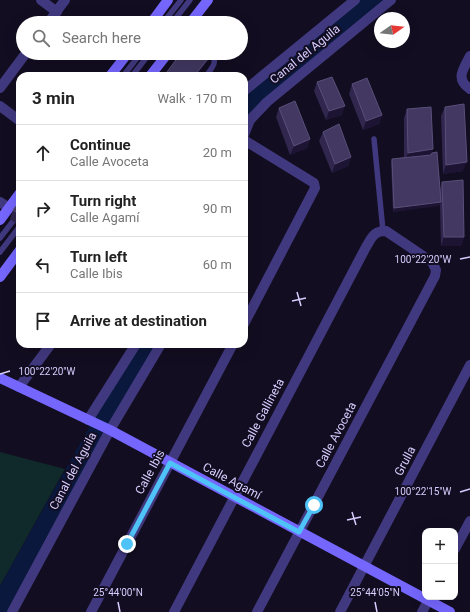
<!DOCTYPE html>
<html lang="en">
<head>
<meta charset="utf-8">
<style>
	:root { --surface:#fff; --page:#f2f2f2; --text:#222; --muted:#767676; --line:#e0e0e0 }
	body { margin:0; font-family:Roboto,sans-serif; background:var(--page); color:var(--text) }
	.controls { position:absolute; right:12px; bottom:12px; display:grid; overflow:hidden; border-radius:8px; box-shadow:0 4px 16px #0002 }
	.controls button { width:36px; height:36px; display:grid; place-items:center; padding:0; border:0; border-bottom:1px solid var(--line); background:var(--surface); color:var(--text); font:20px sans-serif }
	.compass { position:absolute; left:374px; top:12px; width:36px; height:36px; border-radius:50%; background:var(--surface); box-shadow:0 4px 16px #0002; rotate:76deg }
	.stop { position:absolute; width:12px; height:12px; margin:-9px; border:3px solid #4fc3f7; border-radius:50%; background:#fff }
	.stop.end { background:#4fc3f7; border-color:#fff; box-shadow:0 1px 4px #0008 }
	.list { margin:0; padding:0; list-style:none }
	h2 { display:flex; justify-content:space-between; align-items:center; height:52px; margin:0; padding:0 16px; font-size:17px }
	h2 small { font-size:13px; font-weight:400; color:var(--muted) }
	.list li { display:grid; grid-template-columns:26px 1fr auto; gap:12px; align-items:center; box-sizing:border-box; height:56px; padding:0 16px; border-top:1px solid var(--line) }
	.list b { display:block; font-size:15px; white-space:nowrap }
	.list p { margin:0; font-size:13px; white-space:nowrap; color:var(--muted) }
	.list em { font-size:13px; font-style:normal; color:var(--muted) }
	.icon { flex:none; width:22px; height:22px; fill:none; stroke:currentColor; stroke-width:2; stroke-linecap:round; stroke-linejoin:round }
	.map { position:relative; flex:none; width:470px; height:612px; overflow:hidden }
	.search { position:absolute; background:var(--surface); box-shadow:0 4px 16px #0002; left:16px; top:16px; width:232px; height:44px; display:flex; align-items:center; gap:10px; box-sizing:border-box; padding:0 14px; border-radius:22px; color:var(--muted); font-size:15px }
	.panel { position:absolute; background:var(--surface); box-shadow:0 4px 16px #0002; left:16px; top:72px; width:232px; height:276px; border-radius:12px }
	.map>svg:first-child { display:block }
</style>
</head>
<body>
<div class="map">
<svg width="470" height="612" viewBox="0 0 470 612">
	<rect width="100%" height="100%" fill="#120d20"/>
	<path fill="#10292a" d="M0,452L65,469L0,586Z"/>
	<g fill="#0a183d">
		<path d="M358,0H390L267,102L244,135V91Z"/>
		<path d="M136,344H161L12,612H0V586Z"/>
	</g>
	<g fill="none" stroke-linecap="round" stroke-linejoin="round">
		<g stroke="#41397f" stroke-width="5.5">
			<path d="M163,23L181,0"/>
			<path d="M172,23L190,0"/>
			<path d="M123,76L141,53"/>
			<path d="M132,76L150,53"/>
			<path d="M206,76C211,69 219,62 211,53"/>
			<path d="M374,139L383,231"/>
			<path d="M0,238L20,212"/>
			<path d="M0,252L20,226"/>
		</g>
		<g stroke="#41397f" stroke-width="10">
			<path d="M41,0L57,12"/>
			<path d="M48,23L65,0"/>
			<path d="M470,56C463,70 455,79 470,89"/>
			<path d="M0,88L26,53"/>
			<path d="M244,91L355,0"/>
			<path d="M0,106L20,121"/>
			<path d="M244,135L250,120L267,102L391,0"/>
			<path d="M244,140L314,183L315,188L244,324"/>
			<path d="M0,202L9,208"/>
			<path d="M19,387L51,344"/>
			<path d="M88,420L136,344"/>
			<path d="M455,549L470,521"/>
			<path d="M12,612L110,430L161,344"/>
			<path d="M91,612L233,344"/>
			<path d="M174,612L366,247C371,239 374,230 386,231L432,262L436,270L435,276L257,612"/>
			<path d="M340,612L470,365"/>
			<path d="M422,612L430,597"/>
		</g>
		<g stroke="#7566fd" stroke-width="10">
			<path d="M151,23L168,0"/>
			<path d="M190,23L208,0"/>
			<path d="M110,76L128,53"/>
			<path d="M150,76L168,53"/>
			<path d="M0,220L20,193"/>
			<path d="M0,277L20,250"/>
			<path d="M0,378L110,430L450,612"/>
		</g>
	</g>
	<g fill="#30264e">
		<path d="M317,82L342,115L326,120L314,91Z"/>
		<path d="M352,84L382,115L379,124L363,130L349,94Z"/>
		<path d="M445,107L463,171L443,174L441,116Z"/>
		<path d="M279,108L310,139L307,148L290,155L276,117Z"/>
		<path d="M407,109L432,153L440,189L442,182L464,237L461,246H441L440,205L393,212L391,162L392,159L404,157V118Z"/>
		<path d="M323,132L351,157L348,166L332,173L319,141Z"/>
		<path d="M20,201V227L10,219L13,210Z"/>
	</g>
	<g fill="#1d1434">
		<path d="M208,59L207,62L196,76H194Z"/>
		<path d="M345,106L342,115L326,120L329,111Z"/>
		<path d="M382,115L379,124L363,130L366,121Z"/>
		<path d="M310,139L307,148L290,155L294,146Z"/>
		<path d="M433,149L430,158L405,162L408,153Z"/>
		<path d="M351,157L348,166L332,173L335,164Z"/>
		<path d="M467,162L463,171L443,174L446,165Z"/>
		<path d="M441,202L440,206L393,212L394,208Z"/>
		<path d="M444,237H464L461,246H441Z"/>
	</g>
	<g fill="#423861" stroke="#594f7a">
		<path d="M181,53H208V59L194,76H164Z"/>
		<path d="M332,77L345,106L329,111L317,82Z"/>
		<path d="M367,78L382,115L366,121L352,84Z"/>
		<path d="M295,101L310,139L294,146L279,108Z"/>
		<path d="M464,104L467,162L446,165L445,107Z"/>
		<path d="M431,107L433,149L408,153L407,109Z"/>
		<path d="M339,124L351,157L335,164L323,132Z"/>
		<path d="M437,152L441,202L394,208L392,159L431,155L432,153Z"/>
		<path d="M463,180L464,237H444L442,182Z"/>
		<path d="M20,201V215L13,210Z"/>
	</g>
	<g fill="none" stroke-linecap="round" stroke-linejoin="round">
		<path stroke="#4fc3f7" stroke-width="5" d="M127,544L170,463L299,532L314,505"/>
	</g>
	<path fill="none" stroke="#d6cdfe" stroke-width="1.5" d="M460,259L470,257M297,292L301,306M292,301L306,298M0,374L10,371M460,492L470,489M352,512L356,525M347,520L361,517M118,602L120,612M375,602L377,612"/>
	<g text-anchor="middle" stroke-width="4" stroke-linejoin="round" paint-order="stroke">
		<g font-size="12" fill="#d6cdfe" stroke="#120d20">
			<text transform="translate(305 54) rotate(-39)" y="4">Canal del Aguila</text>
			<text transform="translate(263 413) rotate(-62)" y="4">Calle Gallineta</text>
			<text transform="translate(336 435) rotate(-62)" y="4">Calle Avoceta</text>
			<text transform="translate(405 461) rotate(-62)" y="4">Grulla</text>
			<text transform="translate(73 471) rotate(-62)" y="4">Canal del Aguila</text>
			<text transform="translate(150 472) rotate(-62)" y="4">Calle Ibis</text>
			<text transform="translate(232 481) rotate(28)" y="4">Calle Agamí</text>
		</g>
	</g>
	<g font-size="10" text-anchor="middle" fill="#d6cdfe" stroke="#120d20" stroke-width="4" stroke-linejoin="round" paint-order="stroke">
		<text x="423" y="263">100°22'20"W</text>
		<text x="47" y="375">100°22'20"W</text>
		<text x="423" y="495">100°22'15"W</text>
		<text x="118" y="596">25°44'00"N</text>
		<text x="375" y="596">25°44'05"N</text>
	</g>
</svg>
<div class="controls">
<button>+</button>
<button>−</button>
</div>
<svg class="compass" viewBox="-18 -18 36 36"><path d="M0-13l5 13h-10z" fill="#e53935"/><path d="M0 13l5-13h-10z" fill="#767676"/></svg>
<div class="stop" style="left:314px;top:505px"></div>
<div class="stop end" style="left:127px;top:544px"></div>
<div class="search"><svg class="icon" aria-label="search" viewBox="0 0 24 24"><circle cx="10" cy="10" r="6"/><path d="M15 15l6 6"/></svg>Search here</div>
<section class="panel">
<h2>3 min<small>Walk · 170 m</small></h2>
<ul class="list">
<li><svg class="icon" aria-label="ahead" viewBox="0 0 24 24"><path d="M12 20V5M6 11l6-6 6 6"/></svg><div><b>Continue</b><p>Calle Avoceta</p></div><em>20 m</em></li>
<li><svg class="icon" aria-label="right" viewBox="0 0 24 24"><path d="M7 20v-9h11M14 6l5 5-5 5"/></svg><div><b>Turn right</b><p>Calle Agamí</p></div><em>90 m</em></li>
<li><svg class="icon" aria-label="left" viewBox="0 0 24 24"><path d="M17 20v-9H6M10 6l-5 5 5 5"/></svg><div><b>Turn left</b><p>Calle Ibis</p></div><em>60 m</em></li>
<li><svg class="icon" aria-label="arrive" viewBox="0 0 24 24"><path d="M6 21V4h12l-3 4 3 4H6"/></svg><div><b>Arrive at destination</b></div></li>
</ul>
</section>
</div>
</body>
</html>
